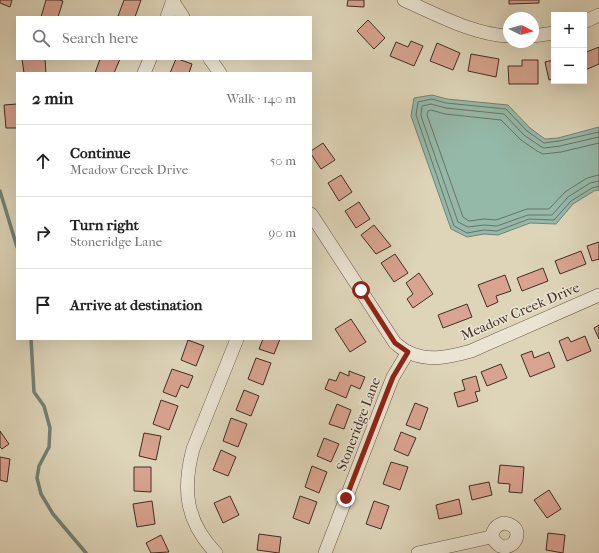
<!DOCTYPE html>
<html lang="en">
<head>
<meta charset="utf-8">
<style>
	:root { --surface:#fff; --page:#f2f2f2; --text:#222; --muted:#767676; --line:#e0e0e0 }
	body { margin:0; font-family:"IM FELL French Canon",serif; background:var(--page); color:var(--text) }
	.controls { position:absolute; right:12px; top:12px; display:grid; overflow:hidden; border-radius:0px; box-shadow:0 4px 16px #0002 }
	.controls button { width:36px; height:36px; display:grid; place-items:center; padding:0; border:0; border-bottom:1px solid var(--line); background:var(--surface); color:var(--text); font:20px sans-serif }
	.compass { position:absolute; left:503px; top:12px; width:36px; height:36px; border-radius:50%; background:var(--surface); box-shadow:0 4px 16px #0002; rotate:96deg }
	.stop { position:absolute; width:12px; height:12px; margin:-9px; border:3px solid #8f2418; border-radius:50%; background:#fff }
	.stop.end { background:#8f2418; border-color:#fff; box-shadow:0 1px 4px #0008 }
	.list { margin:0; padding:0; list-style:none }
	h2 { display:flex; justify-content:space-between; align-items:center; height:52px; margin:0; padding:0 16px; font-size:17px }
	h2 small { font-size:13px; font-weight:400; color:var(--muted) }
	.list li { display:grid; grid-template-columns:26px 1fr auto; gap:12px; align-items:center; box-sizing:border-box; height:72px; padding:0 16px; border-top:1px solid var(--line) }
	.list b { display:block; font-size:15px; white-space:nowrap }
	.list p { margin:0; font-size:13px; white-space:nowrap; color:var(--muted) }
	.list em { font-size:13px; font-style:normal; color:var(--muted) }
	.icon { flex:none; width:22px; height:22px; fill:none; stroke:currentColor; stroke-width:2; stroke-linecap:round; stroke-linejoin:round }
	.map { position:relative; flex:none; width:599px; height:553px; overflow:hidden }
	.search { position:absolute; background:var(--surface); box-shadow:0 4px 16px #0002; left:16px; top:16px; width:296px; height:44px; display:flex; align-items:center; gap:10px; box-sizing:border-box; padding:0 14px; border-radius:0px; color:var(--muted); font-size:15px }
	.panel { position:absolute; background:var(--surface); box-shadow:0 4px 16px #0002; left:16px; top:72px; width:296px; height:268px; border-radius:0px }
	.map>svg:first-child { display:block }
</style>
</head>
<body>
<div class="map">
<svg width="599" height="553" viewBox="0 0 599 553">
	<rect width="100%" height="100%" fill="#ded5b9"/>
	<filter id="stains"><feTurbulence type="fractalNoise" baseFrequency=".005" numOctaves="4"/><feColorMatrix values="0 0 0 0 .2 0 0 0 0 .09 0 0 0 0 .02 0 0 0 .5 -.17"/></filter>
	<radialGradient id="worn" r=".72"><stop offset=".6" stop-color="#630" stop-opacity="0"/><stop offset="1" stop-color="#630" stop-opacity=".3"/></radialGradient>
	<path fill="#94b9a9" stroke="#738174" d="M432,95L447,99L508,105L530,128L545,139L558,138L599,127V190L594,191L573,204L556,224L530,223L498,235L484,234L467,237L451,229L411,116L414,98Z"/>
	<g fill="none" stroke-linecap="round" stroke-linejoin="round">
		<g stroke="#6a7366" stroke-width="1">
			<path d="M599,132L559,141L544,143L527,131L506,109L446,103L432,99L418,102L416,115L454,226L467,233L484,230L497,231L529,219L554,220L571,201L592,188L599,186"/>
			<path d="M599,137L560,146L544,148L540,146L524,135L504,114L446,108L431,104L422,106L421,116L458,222L468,227L484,225L497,226L528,215H552L568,197L590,183L599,181"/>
			<path d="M599,143L561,152L543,154L537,151L521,140L501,120L445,114L431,110L428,111L427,115L463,217L469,221L484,219L496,220L527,209H549L565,192L587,178L599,175"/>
		</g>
		<g stroke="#738174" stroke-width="3.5">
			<path d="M0,191L17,247"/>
			<path d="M31,339L34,392L44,406L50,428L49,447L39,466L37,478L41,494L53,514L86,553"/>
		</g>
	</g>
	<g fill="#d8a390" stroke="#412d24">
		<path d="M0,0H12L10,7L0,3Z"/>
		<path d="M46,0H59L63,1L58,17H41Z"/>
		<path d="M124,0H141L135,17H121L118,16Z"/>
		<path d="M348,0H364V7L347,6Z"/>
		<path d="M509,0H539V3L509,4Z"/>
		<path d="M368,20L385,38L374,49L357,31Z"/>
		<path d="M411,41L423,46L414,66L390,56L396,42L408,47Z"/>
		<path d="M437,43L460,53L453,70L430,61Z"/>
		<path d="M599,47V64L585,70L584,68V53Z"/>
		<path d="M471,54L499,59L496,77L468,71Z"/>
		<path d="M22,59H45L46,73H24Z"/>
		<path d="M100,59H120L114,73H95Z"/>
		<path d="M176,59H178L192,64L189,73H170Z"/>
		<path d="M522,60H538V84H509L508,66H522Z"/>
		<path d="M554,60V79L549,80L545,62Z"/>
		<path d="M17,104V128H6L4,105Z"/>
		<path d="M323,143L335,160L321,169L311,154V151Z"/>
		<path d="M341,175L352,192L339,201L328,183Z"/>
		<path d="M359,202L370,219L356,228L345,211Z"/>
		<path d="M374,225L391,246L376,254L361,235Z"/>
		<path d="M599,242V259L592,261L587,246Z"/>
		<path d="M581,251L586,264L560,274L555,261Z"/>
		<path d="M395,254L408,273L394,282L381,263Z"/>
		<path d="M543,268L548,281L522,291L517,278Z"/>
		<path d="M419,273L433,294L413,308L407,299L413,294L406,283Z"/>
		<path d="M505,275L511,291L496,296L498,302L487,307L478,285Z"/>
		<path d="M467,304L472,317L443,328L438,315Z"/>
		<path d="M351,319L366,342L350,352L335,329Z"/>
		<path d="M599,325V339L594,328Z"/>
		<path d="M585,336L591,351L567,361L559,341L568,337L571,342Z"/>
		<path d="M263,339H280L274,354L259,349Z"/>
		<path d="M188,340L204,346L196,366L181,360Z"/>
		<path d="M532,351L534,358L549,352L555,367L530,377L521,355Z"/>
		<path d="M256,358L271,363L263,385L248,379Z"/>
		<path d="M501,364L507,378L487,386L481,372Z"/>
		<path d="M172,369L193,376L188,388L181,385L176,397L163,392Z"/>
		<path d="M349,371L365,377L360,389L351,385L346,398L325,389L329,379L336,381L340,372L349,376Z"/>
		<path d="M476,376L480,391L475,392L478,401L458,407L454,393L465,390L462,380Z"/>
		<path d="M244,390L259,396L251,416L236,410Z"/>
		<path d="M161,400L178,406L169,430L153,424Z"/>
		<path d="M415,403L428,408L420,430L406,425Z"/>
		<path d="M337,404L351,410L344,429L329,424Z"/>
		<path d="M231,418L247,424L238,447L223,441Z"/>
		<path d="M0,431L9,444L2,449L0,447Z"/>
		<path d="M401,432L416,438L408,456L394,450Z"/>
		<path d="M144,433L161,436L156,460L139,456Z"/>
		<path d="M324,438L339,444L331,462L317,456Z"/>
		<path d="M221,450L236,457L228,476L213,470Z"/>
		<path d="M0,457L10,459L7,482L0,480Z"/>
		<path d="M391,462L408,467L400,490L383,484Z"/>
		<path d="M500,465L524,467L522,493L509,492L510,484L498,483Z"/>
		<path d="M312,466L327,472L319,493L305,487Z"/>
		<path d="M134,467H151V492L134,491Z"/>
		<path d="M489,482L492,495L472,500L469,486Z"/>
		<path d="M549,490L561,509L547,518L534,500Z"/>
		<path d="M230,496L239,515L223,523L214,503Z"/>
		<path d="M300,496L317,502L309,524L293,518Z"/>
		<path d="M459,499L462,514L439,519L436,505Z"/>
		<path d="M152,501L155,524L137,527L133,504Z"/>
		<path d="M374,501L389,506L381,529L366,524Z"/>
		<path d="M548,533L565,535L563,553L546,550Z"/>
		<path d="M259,534L281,537L279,553L257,550Z"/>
		<path d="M161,535L169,552L151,553L146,543Z"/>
	</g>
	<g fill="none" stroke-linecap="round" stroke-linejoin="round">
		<defs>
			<g id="street">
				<path d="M172,0L183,17"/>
				<path d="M404,0C436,14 474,35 509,36"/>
				<path d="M167,17L173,0"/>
				<path d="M584,22L599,15"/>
				<path d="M533,36L554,33"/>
				<path d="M210,59L220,73"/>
				<path d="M144,73L150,59"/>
				<path d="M311,214L395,343C399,346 403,350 408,352C428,362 450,357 471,351L599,295"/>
				<path d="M503,523C527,525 516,552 500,546C497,544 494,540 491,537C494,529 495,526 503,523Z"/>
				<path d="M216,553C186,522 182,490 193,449L237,339"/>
				<path d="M325,553L389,387L393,377L408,352"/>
				<path d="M418,553L491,537"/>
			</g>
		</defs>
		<use href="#street" stroke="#685749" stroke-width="14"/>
		<use href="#street" stroke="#eae4d2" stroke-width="13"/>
	</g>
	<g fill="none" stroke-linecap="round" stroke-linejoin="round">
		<path stroke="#8f2418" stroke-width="5" d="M346,498L389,387L393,377L408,352L395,343L361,290"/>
	</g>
	<g text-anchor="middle" stroke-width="3" stroke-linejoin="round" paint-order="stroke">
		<g font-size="14" fill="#412d24" stroke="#eae4d2">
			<text transform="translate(520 311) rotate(-23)" y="5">Meadow Creek Drive</text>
			<text transform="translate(358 424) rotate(-69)" y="5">Stoneridge Lane</text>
		</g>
	</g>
	<rect width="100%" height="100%" filter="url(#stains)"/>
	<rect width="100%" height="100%" fill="url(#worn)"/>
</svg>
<div class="controls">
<button>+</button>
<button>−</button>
</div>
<svg class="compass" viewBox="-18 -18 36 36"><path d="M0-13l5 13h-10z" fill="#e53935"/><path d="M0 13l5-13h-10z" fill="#767676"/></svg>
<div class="stop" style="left:361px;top:290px"></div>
<div class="stop end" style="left:346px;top:498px"></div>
<div class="search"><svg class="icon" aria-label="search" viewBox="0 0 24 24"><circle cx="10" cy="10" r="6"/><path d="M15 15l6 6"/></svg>Search here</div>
<section class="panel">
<h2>2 min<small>Walk · 140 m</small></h2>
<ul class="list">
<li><svg class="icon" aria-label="ahead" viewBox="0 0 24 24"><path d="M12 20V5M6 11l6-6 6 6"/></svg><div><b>Continue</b><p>Meadow Creek Drive</p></div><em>50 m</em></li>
<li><svg class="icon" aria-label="right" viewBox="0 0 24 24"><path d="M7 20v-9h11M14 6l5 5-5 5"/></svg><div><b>Turn right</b><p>Stoneridge Lane</p></div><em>90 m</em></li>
<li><svg class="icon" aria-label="arrive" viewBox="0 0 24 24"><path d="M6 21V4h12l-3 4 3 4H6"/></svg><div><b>Arrive at destination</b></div></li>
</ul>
</section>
</div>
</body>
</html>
